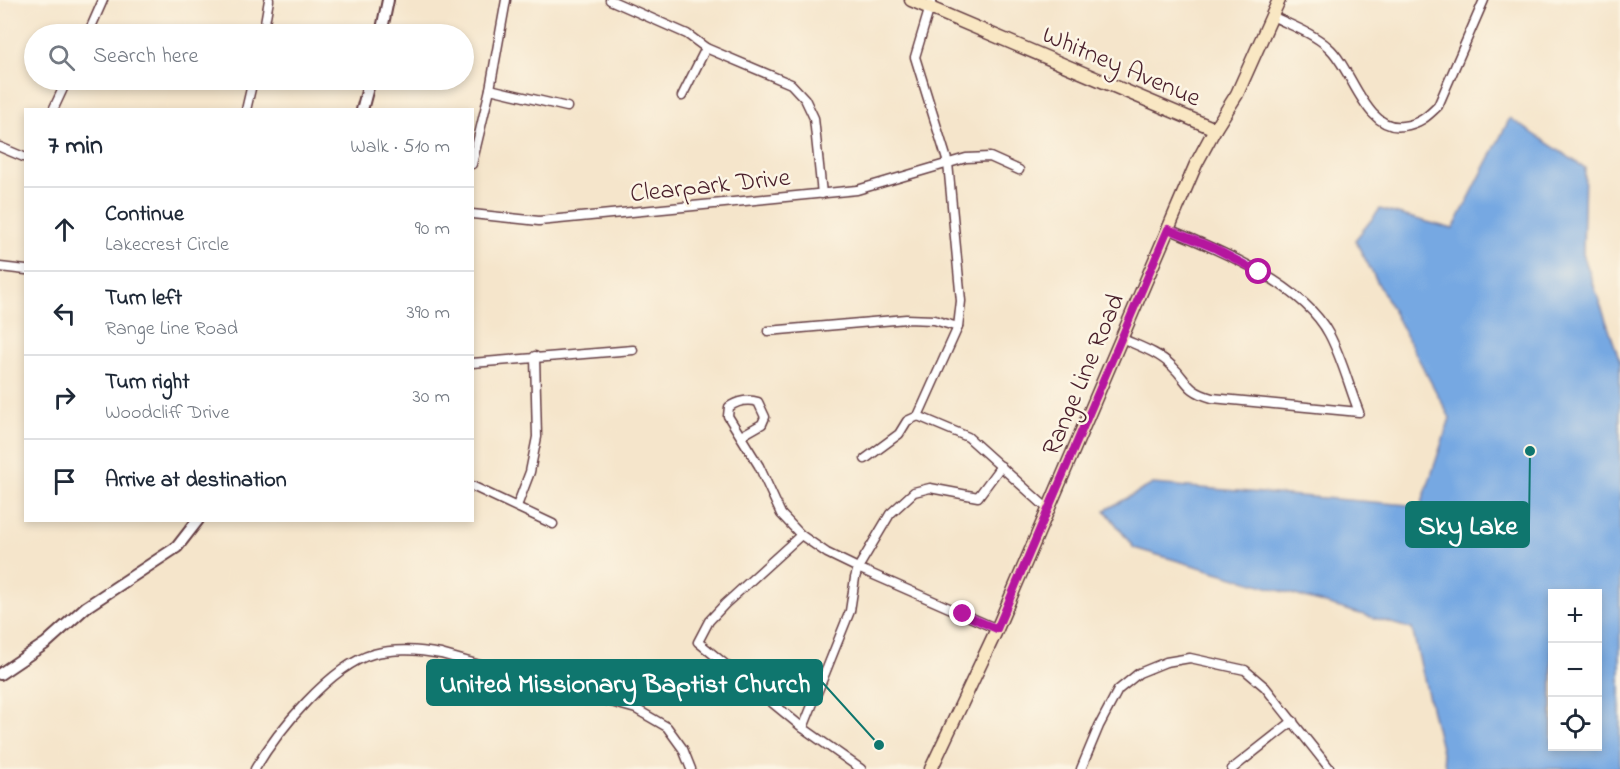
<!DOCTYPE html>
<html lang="en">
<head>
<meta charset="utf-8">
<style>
	:root { --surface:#fff; --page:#f2f2f3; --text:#1f2937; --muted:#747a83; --line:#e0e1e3 }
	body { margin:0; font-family:"Indie Flower",sans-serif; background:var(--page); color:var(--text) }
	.controls { position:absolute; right:18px; bottom:18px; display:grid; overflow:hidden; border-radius:0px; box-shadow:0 3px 9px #0003 }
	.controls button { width:54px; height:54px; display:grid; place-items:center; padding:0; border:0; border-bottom:2px solid var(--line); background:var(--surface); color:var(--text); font:30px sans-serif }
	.stop { position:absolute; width:18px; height:18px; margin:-14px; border:4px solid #b5179e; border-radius:50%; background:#fff }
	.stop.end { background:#b5179e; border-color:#fff; box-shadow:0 2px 6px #0008 }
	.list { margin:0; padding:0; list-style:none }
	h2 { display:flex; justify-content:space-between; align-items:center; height:78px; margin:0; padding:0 24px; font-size:26px }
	h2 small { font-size:20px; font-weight:400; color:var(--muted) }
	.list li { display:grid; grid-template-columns:39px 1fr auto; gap:18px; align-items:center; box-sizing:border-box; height:84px; padding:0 24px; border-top:2px solid var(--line) }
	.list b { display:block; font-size:22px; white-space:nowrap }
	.list p { margin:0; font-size:20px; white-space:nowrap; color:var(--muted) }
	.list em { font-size:20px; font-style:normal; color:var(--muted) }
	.icon { flex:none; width:33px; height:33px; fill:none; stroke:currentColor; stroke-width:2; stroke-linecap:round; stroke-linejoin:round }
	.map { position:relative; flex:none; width:1620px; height:769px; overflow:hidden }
	.search { position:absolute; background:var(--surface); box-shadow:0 3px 9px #0003; left:24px; top:24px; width:450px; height:66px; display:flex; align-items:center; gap:15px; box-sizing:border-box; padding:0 21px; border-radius:33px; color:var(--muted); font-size:22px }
	.panel { position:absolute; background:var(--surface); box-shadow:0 3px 9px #0003; left:24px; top:108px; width:450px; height:414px; border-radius:0px }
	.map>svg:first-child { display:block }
</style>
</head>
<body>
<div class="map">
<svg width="1620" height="769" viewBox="0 0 1620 769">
	<rect width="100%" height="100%" fill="#fcf5e5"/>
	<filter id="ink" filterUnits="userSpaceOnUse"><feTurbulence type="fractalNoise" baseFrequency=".0167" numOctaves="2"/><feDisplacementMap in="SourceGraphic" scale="12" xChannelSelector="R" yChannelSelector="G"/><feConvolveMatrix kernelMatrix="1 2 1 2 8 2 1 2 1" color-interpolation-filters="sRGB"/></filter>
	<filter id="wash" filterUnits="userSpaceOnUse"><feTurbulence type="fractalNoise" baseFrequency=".008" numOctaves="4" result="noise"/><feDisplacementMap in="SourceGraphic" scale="24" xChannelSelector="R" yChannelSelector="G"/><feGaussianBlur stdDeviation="1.35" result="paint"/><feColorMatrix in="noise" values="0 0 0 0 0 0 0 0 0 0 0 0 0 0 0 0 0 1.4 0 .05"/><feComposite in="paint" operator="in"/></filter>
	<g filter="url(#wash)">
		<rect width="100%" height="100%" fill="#f5e5cb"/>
		<path fill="#76a8e2" stroke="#606486" stroke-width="1.5" fill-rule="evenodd" d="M1510,118L1585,168L1583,254L1620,361V769H1446L1412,629L1134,548L1105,510L1153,484L1421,506L1450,418L1355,240L1380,209L1453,229ZM1552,594H1598V746H1552Z"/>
	</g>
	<g filter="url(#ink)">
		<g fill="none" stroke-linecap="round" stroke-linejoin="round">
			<defs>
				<g id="minor">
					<path d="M610,0L687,34L706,48L791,84L805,99L814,118L822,194"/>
					<path d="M1272,16C1290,25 1313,33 1328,47C1352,67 1365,132 1403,126C1419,124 1427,117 1438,106L1484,0"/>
					<path d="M88,34L103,0"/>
					<path d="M263,34L269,0"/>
					<path d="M490,89L567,107"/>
					<path d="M682,96L706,48"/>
					<path d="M53,110L67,80"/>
					<path d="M246,110L253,80"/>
					<path d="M0,147L26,158"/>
					<path d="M472,164L490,89L506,0"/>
					<path d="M472,214L539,221L857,190L966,158L990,157L1019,170"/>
					<path d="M0,267L26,270"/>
					<path d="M768,331L906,319L934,320L958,327"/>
					<path d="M1121,338C1138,346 1158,352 1172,366C1189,382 1185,390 1212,398L1359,412C1349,387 1342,358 1329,334C1303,284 1219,250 1168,229"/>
					<path d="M472,363L633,350"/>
					<path d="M918,416L958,327L961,301L948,163L915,57L932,0"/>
					<path d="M918,416L968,437L1049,510"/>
					<path d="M741,436L762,424L765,417L758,402C748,399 737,401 729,407L728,416L759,466L781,514L801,535L827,553L858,568L997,629"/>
					<path d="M865,459L899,434L907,421L918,416"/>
					<path d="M472,486L553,524"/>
					<path d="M517,506L530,472L537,437L535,356"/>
					<path d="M801,535L725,604L709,621L698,642L803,728L861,769"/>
					<path d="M803,728L850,611L855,578L858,568L890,514L914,492L930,488L978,497L1001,466"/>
					<path d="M255,769C277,732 330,666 373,654C396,648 418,650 441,654L636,709L667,727L683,749L691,769"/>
					<path d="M1081,769L1099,726L1118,690L1139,673L1166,662L1190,658L1245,670L1265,687L1330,769"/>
					<path d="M1232,769L1293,721"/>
				</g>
				<g id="tertiary">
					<path d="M381,34L388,0"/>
					<path d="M362,110L370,80"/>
					<path d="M0,674L46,643L86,607L177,547L198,520"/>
				</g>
				<g id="secondary">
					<path d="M911,0L1215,129"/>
					<path d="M931,769L997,629L1196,164L1215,129L1237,94L1279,0"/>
				</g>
			</defs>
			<use href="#minor" stroke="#643d43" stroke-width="11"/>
			<use href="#tertiary" stroke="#643d43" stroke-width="14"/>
			<use href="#secondary" stroke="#643d43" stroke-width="15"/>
			<use href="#minor" stroke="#fff" stroke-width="8"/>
			<use href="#tertiary" stroke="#fff" stroke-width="10"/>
			<use href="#secondary" stroke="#f9e7c3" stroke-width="12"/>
		</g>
	</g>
	<g fill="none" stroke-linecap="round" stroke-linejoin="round" filter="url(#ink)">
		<path stroke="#b5179e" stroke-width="8" d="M963,614L997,629L1168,229L1214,248L1259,272"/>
	</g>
	<g text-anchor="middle" stroke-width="5" stroke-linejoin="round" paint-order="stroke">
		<g font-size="26" fill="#4a1f2b" stroke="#fcf5e5">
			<text transform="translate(1122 65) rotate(23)" y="9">Whitney Avenue</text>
			<text transform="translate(710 184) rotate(-6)" y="9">Clearpark Drive</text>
			<text transform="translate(1082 374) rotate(-67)" y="9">Range Line Road</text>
		</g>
	</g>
	<path fill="none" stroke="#0f766e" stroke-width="2" d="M1530 451L1529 525M879 745L822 682"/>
	<g fill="#0f766e" stroke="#fcf5e5" stroke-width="2">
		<circle cx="1530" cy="451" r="6"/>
		<circle cx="879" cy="745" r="6"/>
	</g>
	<g fill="#0f766e" stroke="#0f766e" stroke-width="2">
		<rect x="1406" y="502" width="123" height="45" rx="6"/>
		<rect x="427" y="660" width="395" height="45" rx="6"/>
	</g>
	<g font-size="27" text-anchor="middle" font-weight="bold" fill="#fff">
		<text x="1468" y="534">Sky Lake</text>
		<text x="625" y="692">United Missionary Baptist Church</text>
	</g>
</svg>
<div class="controls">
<button>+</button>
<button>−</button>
<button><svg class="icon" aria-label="locate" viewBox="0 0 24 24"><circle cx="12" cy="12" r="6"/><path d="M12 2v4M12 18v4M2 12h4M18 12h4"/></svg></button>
</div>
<div class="stop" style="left:1259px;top:272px"></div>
<div class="stop end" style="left:963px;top:614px"></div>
<div class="search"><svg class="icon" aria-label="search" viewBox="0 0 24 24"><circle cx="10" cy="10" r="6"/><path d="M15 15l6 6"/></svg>Search here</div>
<section class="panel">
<h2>7 min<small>Walk · 510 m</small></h2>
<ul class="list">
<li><svg class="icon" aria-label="ahead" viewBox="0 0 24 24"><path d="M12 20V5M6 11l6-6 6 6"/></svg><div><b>Continue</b><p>Lakecrest Circle</p></div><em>90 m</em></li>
<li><svg class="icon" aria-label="left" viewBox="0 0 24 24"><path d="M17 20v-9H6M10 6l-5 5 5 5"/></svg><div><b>Turn left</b><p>Range Line Road</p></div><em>390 m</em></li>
<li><svg class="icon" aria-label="right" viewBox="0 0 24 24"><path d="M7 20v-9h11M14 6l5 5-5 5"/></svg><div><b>Turn right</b><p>Woodcliff Drive</p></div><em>30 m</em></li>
<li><svg class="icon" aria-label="arrive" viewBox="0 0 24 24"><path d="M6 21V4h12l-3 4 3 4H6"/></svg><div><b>Arrive at destination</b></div></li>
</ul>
</section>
</div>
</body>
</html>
